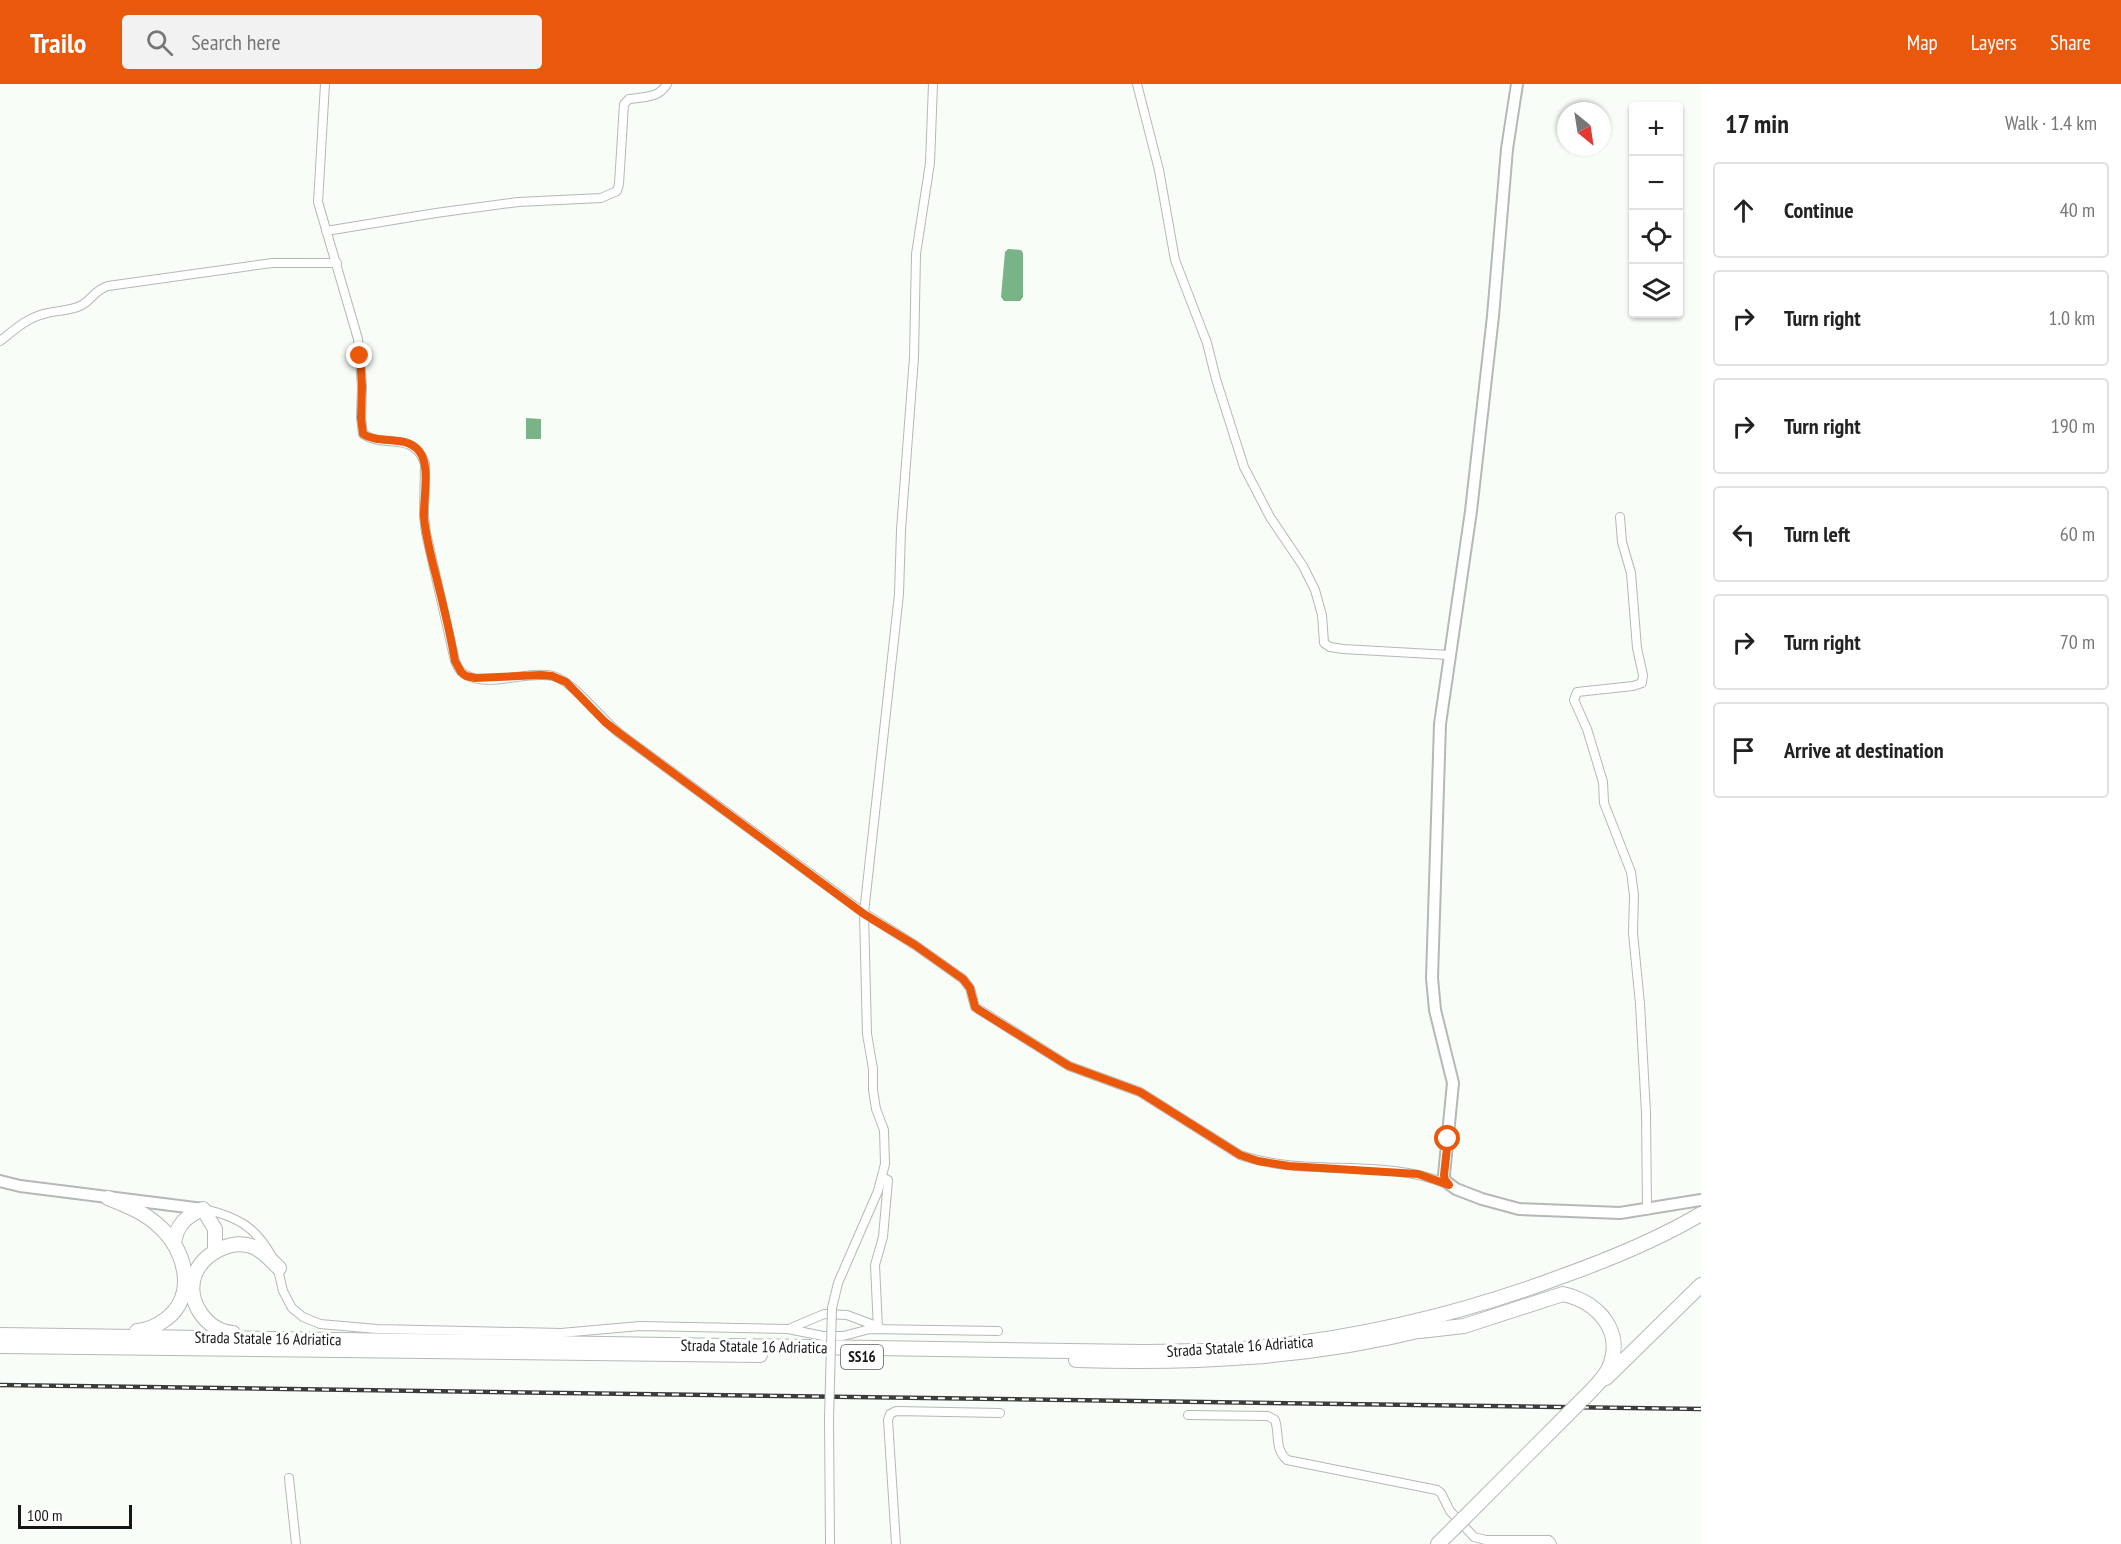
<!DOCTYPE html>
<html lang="en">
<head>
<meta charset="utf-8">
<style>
	:root { --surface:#fff; --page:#f2f2f2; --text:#222; --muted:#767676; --line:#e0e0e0; --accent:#ea580c }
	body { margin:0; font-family:"PT Sans Narrow",sans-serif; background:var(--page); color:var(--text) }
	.controls { position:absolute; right:18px; top:18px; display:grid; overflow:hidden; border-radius:6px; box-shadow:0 2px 4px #0004 }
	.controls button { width:54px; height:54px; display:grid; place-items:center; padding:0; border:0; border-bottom:2px solid var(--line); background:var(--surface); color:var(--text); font:30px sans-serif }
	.compass { position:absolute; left:1557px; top:18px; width:54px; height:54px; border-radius:50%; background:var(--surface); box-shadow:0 2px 4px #0004; rotate:150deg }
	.scale { position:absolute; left:18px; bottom:15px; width:114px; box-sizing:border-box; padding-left:6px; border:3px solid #151716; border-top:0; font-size:16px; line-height:21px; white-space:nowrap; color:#151716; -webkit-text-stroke:4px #fff; paint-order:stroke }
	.stop { position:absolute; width:18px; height:18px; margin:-14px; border:4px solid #ea580c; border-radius:50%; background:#fff }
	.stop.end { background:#ea580c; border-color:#fff; box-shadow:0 2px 6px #0008 }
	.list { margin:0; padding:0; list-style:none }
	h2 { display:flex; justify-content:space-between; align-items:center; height:78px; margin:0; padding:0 24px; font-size:26px }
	h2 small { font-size:20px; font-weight:400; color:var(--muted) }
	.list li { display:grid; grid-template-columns:39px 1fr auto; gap:18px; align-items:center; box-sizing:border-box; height:96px; margin:0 12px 12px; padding:0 12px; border:2px solid var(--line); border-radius:6px }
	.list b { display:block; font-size:22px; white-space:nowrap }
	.list em { font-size:20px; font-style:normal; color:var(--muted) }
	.icon { flex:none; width:33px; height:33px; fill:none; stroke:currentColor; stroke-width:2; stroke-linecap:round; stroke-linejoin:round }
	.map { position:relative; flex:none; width:1701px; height:1460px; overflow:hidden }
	header { display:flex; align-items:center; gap:36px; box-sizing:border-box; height:84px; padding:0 30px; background:var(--accent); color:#fff }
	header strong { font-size:28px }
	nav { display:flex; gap:33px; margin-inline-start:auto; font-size:21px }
	.search { width:420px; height:54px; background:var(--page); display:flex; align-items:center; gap:15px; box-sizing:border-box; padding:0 21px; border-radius:6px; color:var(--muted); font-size:22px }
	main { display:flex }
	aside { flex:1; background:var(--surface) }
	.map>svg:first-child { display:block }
</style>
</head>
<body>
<header>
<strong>Trailo</strong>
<div class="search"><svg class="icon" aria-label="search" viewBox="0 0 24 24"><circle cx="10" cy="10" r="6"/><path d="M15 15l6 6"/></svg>Search here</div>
<nav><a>Map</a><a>Layers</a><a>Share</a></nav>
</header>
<main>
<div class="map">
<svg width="1701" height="1460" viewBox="0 0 1701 1460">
	<rect width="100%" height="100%" fill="#f8fdf8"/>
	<g fill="#78b486">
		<path d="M1008,165L1021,166L1023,169V213L1020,217H1004L1001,213L1005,168Z"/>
		<path d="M526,334L541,335V355H526Z"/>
	</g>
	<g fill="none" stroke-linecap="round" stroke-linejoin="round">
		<defs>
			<g id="street">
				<path d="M325,0L318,118L358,255L362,302L361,334L363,350C385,365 414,346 425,380L424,432L426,449L455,577C457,582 460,589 466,591C489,604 527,586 553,592C573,597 601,635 619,649L864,829L915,861L963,895L970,904L975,923L1069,982L1140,1008L1240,1071C1307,1094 1382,1073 1447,1100"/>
				<path d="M1137,0L1159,86L1175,176L1207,259L1216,295L1244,383L1270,433L1303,482L1315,506L1322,531L1324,559L1330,563L1343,565L1449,571"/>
				<path d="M326,147L436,129L518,118L601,114L617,107L619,100L624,20L629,15C644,13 659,14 667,0"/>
				<path d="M0,257C12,248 24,236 40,231C53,226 69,228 82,221C93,215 93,207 108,202L272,179H337"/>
				<path d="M1620,433L1622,458L1631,489L1637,564L1643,591L1642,599L1633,602L1577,608L1574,616L1587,645L1603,698L1604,719L1631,788L1634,811L1633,849L1640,920L1646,1029L1647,1126"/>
				<path d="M205,1125C236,1133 254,1141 271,1171"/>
				<path d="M277,1181L283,1207L292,1224L303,1233L320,1240L377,1245L561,1249L640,1242L788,1245L823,1252H843L870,1245L998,1247"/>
				<path d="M832,1224L838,1199L878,1107L885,1080L884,1046L876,1025L873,1006V985L867,950L864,829L899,510L901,446L914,273L916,170L930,79L933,0"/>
				<path d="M791,1244L824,1230L847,1231L879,1243"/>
				<path d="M878,1245L875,1181L883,1153L888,1096L882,1093"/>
				<path d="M1188,1331L1268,1332L1275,1336C1280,1351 1274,1364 1287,1376L1437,1406L1441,1409L1450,1427L1474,1453L1486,1456H1549L1552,1460"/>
				<path d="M829,1334L830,1460"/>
				<path d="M289,1394L296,1460"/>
				<path d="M896,1460L888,1336L890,1330L896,1327L1000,1329"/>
			</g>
			<g id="secondary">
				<path d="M1517,0L1507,65L1493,232L1471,427L1440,640L1432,894L1435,926L1453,999L1444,1091L1445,1097L1456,1105L1482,1115L1519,1125L1620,1129L1701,1116"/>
				<path d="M0,1097L20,1102L203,1125"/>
			</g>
			<g id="highway">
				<path d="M108,1114C128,1122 146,1129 161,1144C186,1167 197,1212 166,1235C157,1242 148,1246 137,1247"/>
				<path d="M174,1160C176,1141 186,1132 203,1125L215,1145V1167"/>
				<path d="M1420,1247L1464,1242L1563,1210C1598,1218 1626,1248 1608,1286C1601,1298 1590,1308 1580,1318"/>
				<path d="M233,1249C206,1247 185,1216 195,1190C204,1169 232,1154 254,1163C264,1168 271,1176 279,1184"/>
				<path d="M0,1251L1141,1268C1179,1267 1217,1268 1255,1264C1360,1254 1461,1230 1560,1193C1608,1176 1657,1156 1701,1130"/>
				<path d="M0,1262L760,1271"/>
				<path d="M1076,1276C1194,1280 1311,1274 1426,1245"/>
				<path d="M1606,1294L1701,1201"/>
				<path d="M1463,1435L1561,1337"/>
				<path d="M1438,1460L1454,1444"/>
			</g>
		</defs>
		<use href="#street" stroke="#b4b9b5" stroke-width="10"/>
		<use href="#secondary" stroke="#b4b9b5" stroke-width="14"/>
		<use href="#highway" stroke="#b4b9b5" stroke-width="16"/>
		<use href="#street" stroke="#fff" stroke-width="8"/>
		<use href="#secondary" stroke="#fff" stroke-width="10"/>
		<use href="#highway" stroke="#fff" stroke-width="14"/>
		<defs>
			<path id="rail" d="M0,1301L1701,1325"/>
		</defs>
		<use href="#rail" stroke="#393c3a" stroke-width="4.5"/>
		<use href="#rail" stroke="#fff" stroke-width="2" stroke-dasharray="7" stroke-linecap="butt"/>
		<defs>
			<path id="street-bridge" d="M829,1334L832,1224"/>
			<g id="highway-bridge">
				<path d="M1561,1337L1580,1318"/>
				<path d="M1454,1444L1463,1435"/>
			</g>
		</defs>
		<use href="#street-bridge" stroke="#b4b9b5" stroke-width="10" stroke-linecap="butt"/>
		<use href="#highway-bridge" stroke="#b4b9b5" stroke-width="16" stroke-linecap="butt"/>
		<use href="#street-bridge" stroke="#fff" stroke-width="8"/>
		<use href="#highway-bridge" stroke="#fff" stroke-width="14"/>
	</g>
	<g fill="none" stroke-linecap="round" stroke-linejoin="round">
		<path stroke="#ea580c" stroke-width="8" d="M360,272L362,302L361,334L363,350C379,361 405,350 419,367C431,381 423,415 424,434C426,453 431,473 436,492C443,520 450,548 455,577L461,588L466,592L475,594L541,591L552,592L566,598L605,638L619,649L864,830L915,861L963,895L970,904L975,923L979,926L1069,982L1140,1008L1240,1071L1258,1077L1289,1082L1418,1090L1449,1101L1445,1096L1444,1091L1448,1055"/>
	</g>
	<g text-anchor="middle" stroke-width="6" stroke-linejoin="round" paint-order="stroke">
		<rect fill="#fff" stroke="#5b5d5c" stroke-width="1.5" x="841" y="1261" width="42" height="24" rx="4.5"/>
		<g font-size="15" font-weight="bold" fill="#151716">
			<text x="862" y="1278">SS16</text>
		</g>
		<g font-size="16" fill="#151716" stroke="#fff">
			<text transform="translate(268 1254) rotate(1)" y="6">Strada Statale 16 Adriatica</text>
			<text transform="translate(754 1262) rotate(1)" y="6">Strada Statale 16 Adriatica</text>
			<text transform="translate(1240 1262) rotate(-4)" y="6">Strada Statale 16 Adriatica</text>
		</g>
	</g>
</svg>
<div class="controls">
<button>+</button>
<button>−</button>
<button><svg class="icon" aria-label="locate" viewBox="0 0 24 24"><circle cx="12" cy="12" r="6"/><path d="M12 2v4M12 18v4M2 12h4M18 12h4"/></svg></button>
<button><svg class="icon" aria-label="layers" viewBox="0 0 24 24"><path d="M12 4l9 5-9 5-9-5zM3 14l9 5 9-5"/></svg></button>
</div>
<svg class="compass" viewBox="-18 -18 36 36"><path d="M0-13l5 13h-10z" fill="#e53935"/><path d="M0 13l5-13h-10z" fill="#767676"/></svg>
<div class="scale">100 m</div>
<div class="stop" style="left:1448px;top:1055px"></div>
<div class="stop end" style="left:360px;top:272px"></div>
</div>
<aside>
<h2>17 min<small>Walk · 1.4 km</small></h2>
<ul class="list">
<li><svg class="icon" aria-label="ahead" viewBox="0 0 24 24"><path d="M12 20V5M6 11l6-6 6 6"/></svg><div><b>Continue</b></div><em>40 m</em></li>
<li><svg class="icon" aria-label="right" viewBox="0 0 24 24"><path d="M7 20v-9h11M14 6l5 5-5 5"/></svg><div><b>Turn right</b></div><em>1.0 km</em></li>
<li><svg class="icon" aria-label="right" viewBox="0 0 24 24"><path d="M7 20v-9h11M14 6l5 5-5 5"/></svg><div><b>Turn right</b></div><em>190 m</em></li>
<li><svg class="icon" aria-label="left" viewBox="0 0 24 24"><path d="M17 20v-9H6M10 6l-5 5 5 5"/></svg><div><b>Turn left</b></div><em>60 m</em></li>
<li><svg class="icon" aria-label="right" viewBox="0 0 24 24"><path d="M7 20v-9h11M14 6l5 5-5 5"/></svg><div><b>Turn right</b></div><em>70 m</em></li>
<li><svg class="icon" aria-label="arrive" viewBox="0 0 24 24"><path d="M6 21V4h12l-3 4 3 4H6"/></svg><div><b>Arrive at destination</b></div></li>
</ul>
</aside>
</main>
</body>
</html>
